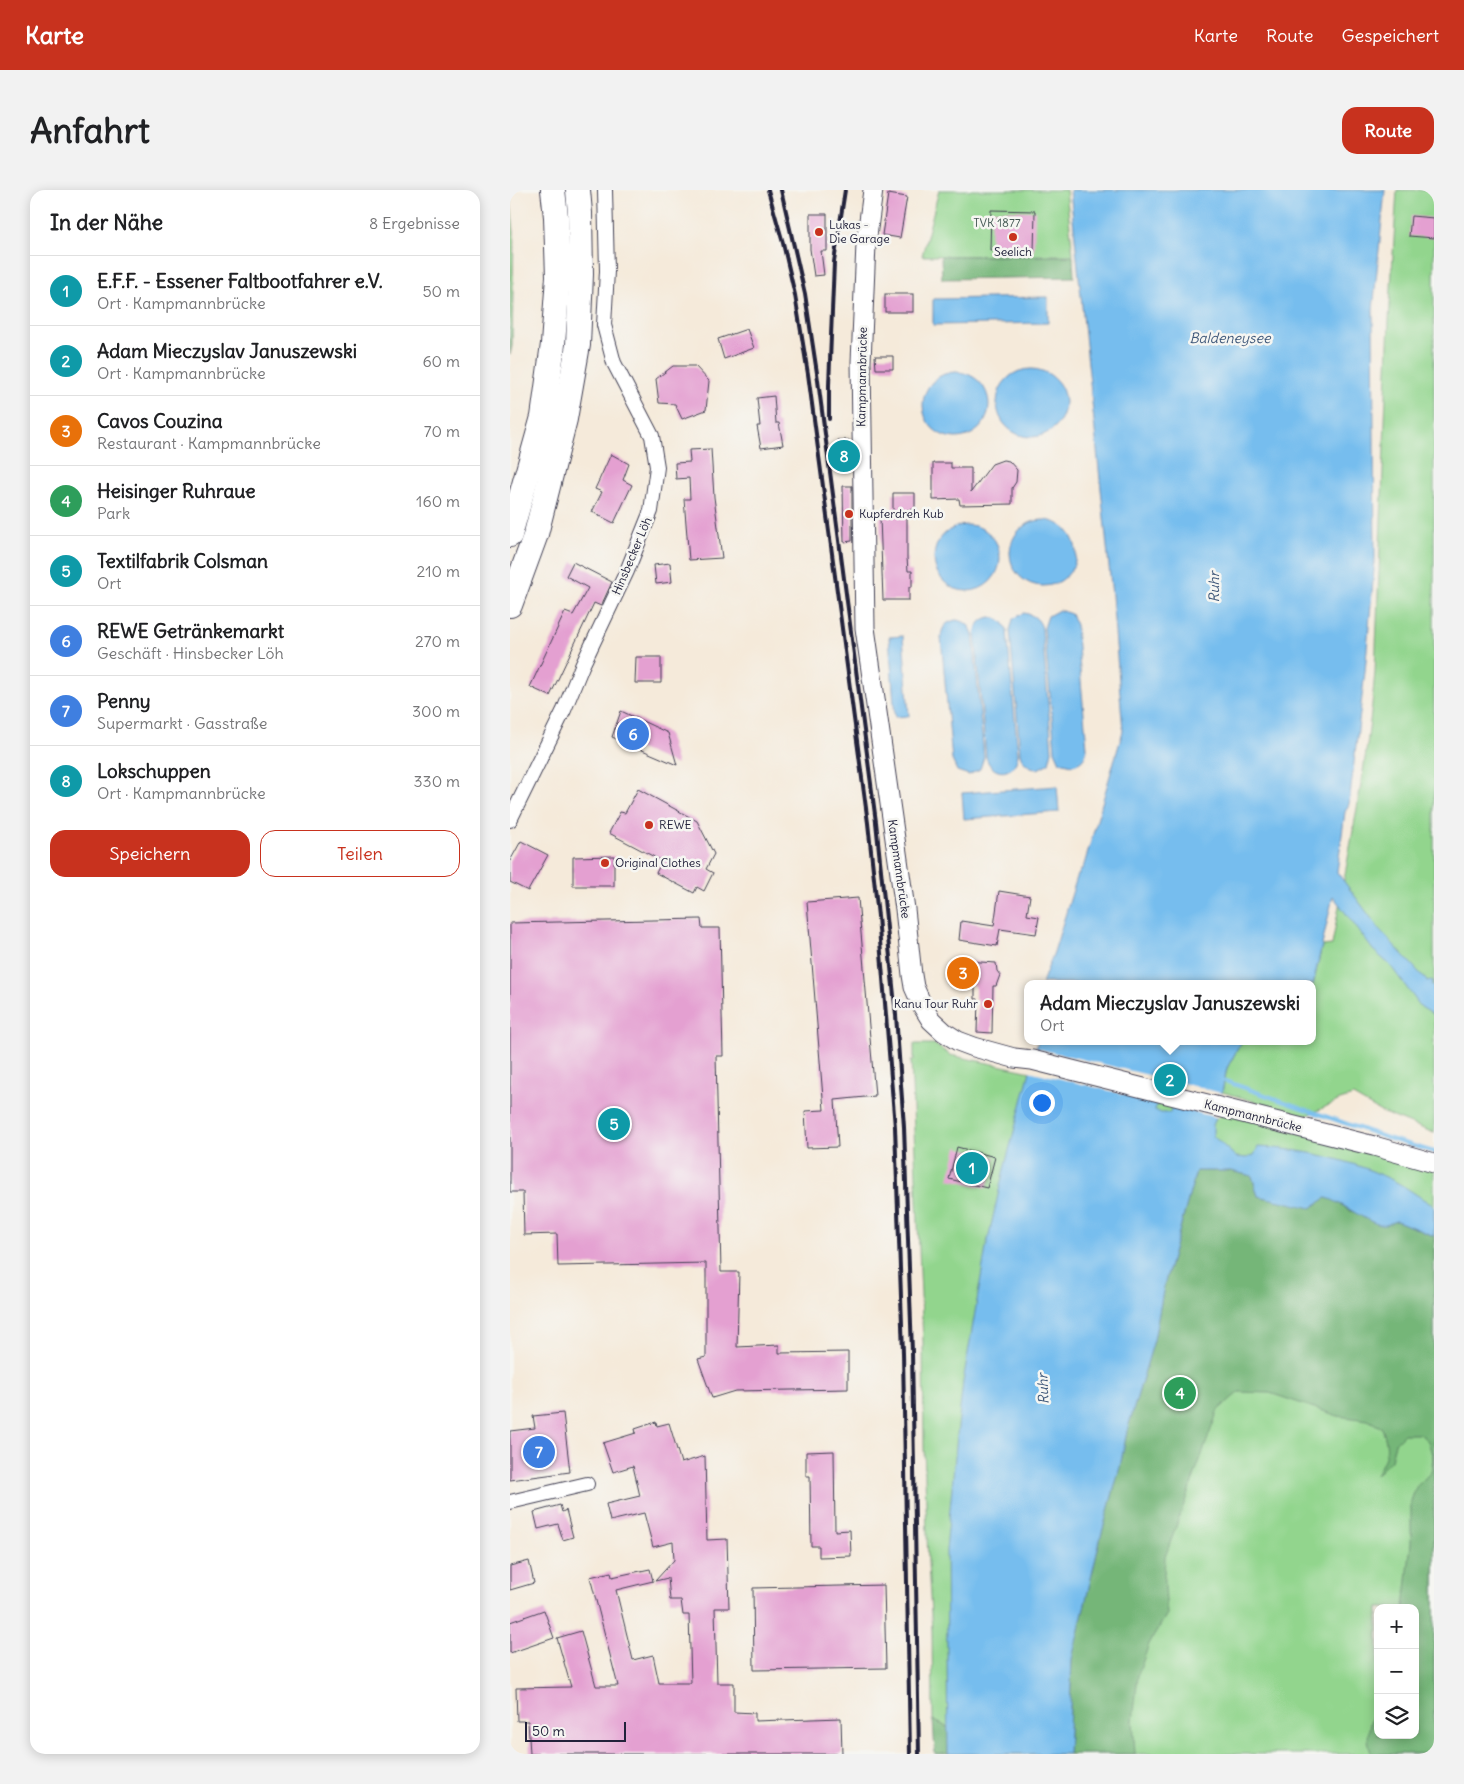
<!DOCTYPE html>
<html lang="de">
<head>
<meta charset="utf-8">
<style>
	:root { --surface:#fff; --page:#f2f2f2; --text:#202124; --muted:#757577; --line:#e0e0e0; --accent:#c8321e }
	body { margin:0; font-family:Delius,sans-serif; background:var(--page); color:var(--text) }
	.controls { position:absolute; right:15px; bottom:15px; display:grid; overflow:hidden; border-radius:10px; box-shadow:0 2px 12px #0003 }
	.controls button { width:45px; height:45px; display:grid; place-items:center; padding:0; border:0; border-bottom:1px solid var(--line); background:var(--surface); color:var(--text); font:25px sans-serif }
	.scale { position:absolute; left:15px; bottom:12px; width:101px; box-sizing:border-box; padding-left:5px; border:2px solid #22223b; border-top:0; font-size:14px; line-height:18px; white-space:nowrap; color:#22223b; -webkit-text-stroke:4px #f6f6f2; paint-order:stroke }
	.you { position:absolute; left:531px; top:912px; width:18px; height:18px; margin:-12px; border:4px solid #fff; border-radius:50%; background:#1a73e8; box-shadow:0 0 0 8px #1a73e833 }
	.badge { display:grid; place-items:center; width:32px; height:32px; border-radius:50%; background:var(--accent); color:#fff; font-size:16px; font-weight:700 }
	.pin { position:absolute; translate:-50% -50%; border:2px solid #fff; box-shadow:0 1px 5px #0006 }
	.popup { position:absolute; left:514px; top:790px; width:292px; height:65px; box-sizing:border-box; display:grid; place-content:center; border-radius:10px; background:var(--surface); filter:drop-shadow(0 1px 4px #0005); font-size:16px; white-space:nowrap; color:var(--muted) }
	.popup b { font-size:19px; color:var(--text) }
	.popup::after { content:''; position:absolute; left:50%; top:100%; margin-left:-10px; border:10px solid transparent; border-top-color:var(--surface) }
	.list { margin:0; padding:0; list-style:none }
	h2 { display:flex; justify-content:space-between; align-items:center; height:65px; margin:0; padding:0 20px; font-size:21px }
	h2 small { font-size:16px; font-weight:400; color:var(--muted) }
	.list li { display:grid; grid-template-columns:32px 1fr auto; gap:15px; align-items:center; box-sizing:border-box; height:70px; padding:0 20px; border-top:1px solid var(--line) }
	.list b { display:block; font-size:19px; white-space:nowrap }
	.list p { margin:0; font-size:16px; white-space:nowrap; color:var(--muted) }
	.list em { font-size:16px; font-style:normal; color:var(--muted) }
	.actions { display:flex; gap:10px; padding:15px 20px }
	.actions a { flex:1; padding:11px 0; border:1px solid var(--accent); border-radius:15px; text-align:center; font-size:18px; color:var(--accent) }
	.actions .main { background:var(--accent); color:#fff }
	.icon { flex:none; width:28px; height:28px; fill:none; stroke:currentColor; stroke-width:2; stroke-linecap:round; stroke-linejoin:round }
	.map { position:relative; flex:none; width:924px; height:1564px; overflow:hidden; border-radius:15px }
	header { display:flex; align-items:center; gap:30px; box-sizing:border-box; height:70px; padding:0 25px; background:var(--accent); color:#fff }
	header strong { font-size:24px }
	nav { display:flex; gap:28px; margin-inline-start:auto; font-size:18px }
	.intro { display:flex; align-items:center; justify-content:space-between; box-sizing:border-box; height:120px; padding:0 30px }
	h1 { margin:0; font-size:35px }
	.button { padding:12px 22px; border-radius:15px; background:var(--accent); color:#fff; font-size:18px; font-weight:700 }
	main { display:flex; gap:30px; padding:0 30px }
	aside { flex:1; background:var(--surface); border-radius:15px; box-shadow:0 2px 12px #0003 }
	.map>svg:first-child { display:block }
</style>
</head>
<body>
<header>
<strong>Karte</strong>
<nav><a>Karte</a><a>Route</a><a>Gespeichert</a></nav>
</header>
<div class="intro"><h1>Anfahrt</h1><a class="button">Route</a></div>
<main>
<aside>
<h2>In der Nähe<small>8 Ergebnisse</small></h2>
<ul class="list">
<li><span class="badge" style="background:#0f9aa8">1</span><div><b>E.F.F. - Essener Faltbootfahrer e.V.</b><p>Ort · Kampmannbrücke</p></div><em>50 m</em></li>
<li><span class="badge" style="background:#0f9aa8">2</span><div><b>Adam Mieczyslav Januszewski</b><p>Ort · Kampmannbrücke</p></div><em>60 m</em></li>
<li><span class="badge" style="background:#e8710a">3</span><div><b>Cavos Couzina</b><p>Restaurant · Kampmannbrücke</p></div><em>70 m</em></li>
<li><span class="badge" style="background:#2e9e5b">4</span><div><b>Heisinger Ruhraue</b><p>Park</p></div><em>160 m</em></li>
<li><span class="badge" style="background:#0f9aa8">5</span><div><b>Textilfabrik Colsman</b><p>Ort</p></div><em>210 m</em></li>
<li><span class="badge" style="background:#3f7fe0">6</span><div><b>REWE Getränkemarkt</b><p>Geschäft · Hinsbecker Löh</p></div><em>270 m</em></li>
<li><span class="badge" style="background:#3f7fe0">7</span><div><b>Penny</b><p>Supermarkt · Gasstraße</p></div><em>300 m</em></li>
<li><span class="badge" style="background:#0f9aa8">8</span><div><b>Lokschuppen</b><p>Ort · Kampmannbrücke</p></div><em>330 m</em></li>
</ul>
<div class="actions"><a class="main">Speichern</a><a>Teilen</a></div>
</aside>
<div class="map">
<svg width="924" height="1564" viewBox="0 0 924 1564">
	<rect width="100%" height="100%" fill="#f6f6f2"/>
	<filter id="ink" filterUnits="userSpaceOnUse"><feTurbulence type="fractalNoise" baseFrequency=".02" numOctaves="2"/><feDisplacementMap in="SourceGraphic" scale="10" xChannelSelector="R" yChannelSelector="G"/><feConvolveMatrix kernelMatrix="1 2 1 2 8 2 1 2 1" color-interpolation-filters="sRGB"/></filter>
	<filter id="wash" filterUnits="userSpaceOnUse"><feTurbulence type="fractalNoise" baseFrequency=".0096" numOctaves="4" result="noise"/><feDisplacementMap in="SourceGraphic" scale="20" xChannelSelector="R" yChannelSelector="G"/><feGaussianBlur stdDeviation="1.12" result="paint"/><feColorMatrix in="noise" values="0 0 0 0 0 0 0 0 0 0 0 0 0 0 0 0 0 1.4 0 .05"/><feComposite in="paint" operator="in"/></filter>
	<g filter="url(#wash)">
		<rect width="100%" height="100%" fill="#f5eada"/>
		<g fill="#92d58d" stroke="#5a7c64" fill-rule="evenodd">
			<path d="M429,0H556L563,65L412,66Z"/>
			<path d="M887,0H924V943L871,922L843,906L830,910L796,926L712,902L717,878L732,851H802L803,795L812,756L822,755C838,664 858,574 865,482L879,130Z"/>
			<path d="M0,4L4,42L2,156L0,165Z"/>
			<path d="M404,854H424L440,865L712,922L924,978V1564H427L426,1532L423,1530L422,1441L418,1373L414,1257L413,1152L401,870H404ZM868,1418H905V1545H868Z"/>
		</g>
		<g fill="#75b678" stroke="#4c6c5a">
			<path d="M431,66H563L564,87L432,89Z"/>
			<path d="M686,981H721L742,986L748,1006L816,1008L825,1010L840,1021L881,1032L887,1031L924,1046V1564H862C853,1548 862,1526 868,1510V1545H905V1418H894L901,1353V1311L906,1297L921,1282L923,1268L918,1251L910,1244H894L885,1253L881,1270L866,1285C877,1264 880,1261 872,1238L858,1230L828,1226L760,1203L729,1202L708,1220L655,1367L654,1385L657,1424L639,1454L628,1485L623,1531L625,1564H558L562,1469L591,1346L610,1277L617,1241L644,1150L654,1096Z"/>
			<path d="M423,1530L439,1538L438,1564H425Z"/>
		</g>
		<g fill="#76bdee" stroke="#4c7094" fill-rule="evenodd">
			<path d="M560,0H875L863,120L865,368L855,482L839,614L835,622L827,682L870,740L917,791L920,790L923,791L921,795L924,797V825L911,817L880,775L863,760L823,706L803,795L802,794L532,793L544,762L567,687L574,675L613,541L602,405Z"/>
			<path d="M538,107V133L423,135V109Z"/>
			<circle cx="521" cy="213" r="34"/>
			<circle cx="446" cy="215" r="33"/>
			<circle cx="533" cy="363" r="33"/>
			<circle cx="457" cy="368" r="33"/>
			<path d="M549,420L561,424L566,435L577,558C576,568 572,573 562,575L550,572L545,561L534,438L538,426Z"/>
			<path d="M514,423C524,425 529,429 532,438L542,561L539,573L528,579C518,577 513,573 510,564L500,441L503,429Z"/>
			<path d="M480,427C490,428 495,432 497,441L508,564C506,586 482,588 476,567L465,444C467,434 471,429 480,427Z"/>
			<path d="M446,430C455,431 460,435 463,444L474,567L470,579L459,585L447,581L442,570L431,447C432,437 436,432 446,430Z"/>
			<path d="M393,446L399,526L385,527L379,447Z"/>
			<path d="M547,596L549,622L454,629L452,603Z"/>
			<path d="M528,851H732L717,878L707,926L703,935V946L726,967L737,968L744,965L748,957C792,959 838,969 878,988C894,995 909,1007 924,1016V1046L887,1031C883,1031 880,1034 876,1035C863,1038 831,1011 816,1008L801,1018L748,1006L742,986L721,981H686L654,1096L644,1150L617,1241L610,1277L591,1346L562,1469L558,1564H438L436,1360L447,1246L453,1192L476,1058L493,983ZM661,881L669,885L660,923H651L645,920L654,882Z"/>
		</g>
		<g fill="#f5eada">
			<path d="M525,858L655,889L649,913L519,881Z"/>
			<path d="M665,891L715,904L709,928L659,916Z"/>
		</g>
		<g fill="none" stroke-linecap="round" stroke-linejoin="round">
			<path stroke="#76bdee" stroke-width="4" d="M715,891L877,948L924,962"/>
		</g>
		<g id="blocks">
			<g fill="#e4a0d1">
				<path d="M378,4L397,7L390,48L372,45Z"/>
				<path d="M481,20L525,21L524,61L480,60Z"/>
				<path d="M300,24H317V61H311L314,85L304,86L300,59Z"/>
				<path d="M901,26L924,28V48L899,46Z"/>
				<rect x="375" y="104" width="28" height="18"/>
				<path d="M237,139L244,158L214,169L208,149Z"/>
				<path d="M365,166H383V179H366Z"/>
				<path d="M163,176H185L199,191L196,220L172,229L165,214L149,213L146,189Z"/>
				<path d="M264,206L266,233H269L273,255L251,258L247,236H250L247,208Z"/>
				<path d="M328,250H339L340,271H328Z"/>
				<path d="M201,259L204,307L212,368L179,370L174,309H180L179,288L166,289L165,273L180,272L179,260Z"/>
				<path d="M101,264L119,274L113,290L122,295L104,333L82,322L92,302L85,299Z"/>
				<path d="M493,270L499,271L507,280L506,292L502,298V314L450,315L449,309L423,310V273H441V278H461V302L482,274Z"/>
				<path d="M333,296H342V351L334,352Z"/>
				<path d="M383,303H405V319L397,320V368L398,381H402V397H399V410H373L370,327H383Z"/>
				<path d="M63,372L102,392L91,416L84,413L40,506L20,497L55,422L63,425L78,398L56,386Z"/>
				<path d="M160,373L162,392L146,394L144,375Z"/>
				<path d="M126,467H151V493H125Z"/>
				<path d="M111,521L158,543L167,575L102,547Z"/>
				<path d="M128,599L187,631L204,664L196,679L203,683L194,701L187,697L184,703L146,683L152,671L99,643L110,622L115,623Z"/>
				<path d="M11,651L38,665L18,701L0,692V671Z"/>
				<path d="M104,666V696H63V667Z"/>
				<path d="M489,701L520,706L517,725L529,727L526,744L490,739L487,756L449,750L451,731L484,736Z"/>
				<path d="M348,708L365,906L325,910L328,957L297,958L295,921L314,920L297,712Z"/>
				<path d="M191,729L192,738H210L213,866H206L211,1082H229L227,1157L269,1155V1163L338,1162V1199L225,1201L202,1208L188,1169L196,1167V1073L48,1076L47,1044L14,1045L13,1002H0V733Z"/>
				<path d="M440,770L486,773L487,781L490,785L486,796H483L482,843L467,842L468,809H465V795L438,793Z"/>
				<path d="M447,957L485,967L477,998L439,989Z"/>
				<path d="M53,1223L60,1282L0,1290V1241L25,1238L23,1226Z"/>
				<path d="M146,1232L147,1236L159,1233L171,1273L195,1266L197,1350L217,1349L219,1418H205L207,1493H224V1522L245,1523V1531L331,1528L332,1564H20L18,1531H7L6,1498L61,1497L47,1448L71,1441L86,1496H108L80,1387L101,1382L102,1387L140,1379L143,1391L106,1400L123,1470L143,1465L149,1493H181L179,1425H173L171,1410H160L158,1388L145,1391L164,1370L163,1352L143,1357L134,1323L100,1331L96,1314L130,1306L123,1276L103,1282L93,1253L126,1243L125,1239Z"/>
				<path d="M324,1261L325,1341L340,1340L341,1366L309,1367V1356H301L300,1286H296V1262Z"/>
				<path d="M50,1315L52,1322L56,1320L63,1347L53,1350L48,1334L28,1339L24,1322Z"/>
				<path d="M19,1371L24,1393L0,1400V1376Z"/>
				<path d="M374,1395L376,1478L244,1480L243,1398Z"/>
				<path d="M34,1420L44,1448L0,1463V1432Z"/>
			</g>
		</g>
	</g>
	<g filter="url(#ink)">
		<use href="#blocks" fill-opacity="0" stroke="#424053" stroke-width="1"/>
		<g fill="none" stroke-linecap="round" stroke-linejoin="round">
			<defs>
				<g id="street">
					<path d="M0,630L54,520L72,476L117,381L141,321L147,277L142,246L104,173L94,135L97,81L95,0"/>
					<path d="M0,1312L77,1294"/>
				</g>
				<path id="secondary" d="M363,0L356,54L351,172L355,438L395,719L402,785L404,797L413,817L421,830L434,842L448,851L464,857L504,868L522,870L864,956L924,973"/>
				<g id="highway">
					<path d="M0,345L33,227L43,154L48,87L46,27L43,0"/>
					<path d="M0,415L26,344L55,229L68,155L71,84L70,23L68,0"/>
				</g>
			</defs>
			<use href="#street" stroke="#424053" stroke-width="16"/>
			<use href="#secondary" stroke="#424053" stroke-width="21"/>
			<use href="#highway" stroke="#424053" stroke-width="26"/>
			<use href="#street" stroke="#fff" stroke-width="14"/>
			<use href="#secondary" stroke="#fff" stroke-width="19"/>
			<use href="#highway" stroke="#fff" stroke-width="24"/>
			<g stroke="#22223b" stroke-width="4">
				<path d="M258,0L273,53L285,105L298,184L358,633L368,726L385,937L393,1163L400,1564"/>
				<path d="M271,0L295,104L307,183L366,632L386,825L394,937L402,1162L409,1564"/>
				<path d="M319,229V195L324,72L335,0"/>
			</g>
		</g>
	</g>
	<g fill="#c8321e" stroke="#f6f6f2" stroke-width="2">
		<circle cx="309" cy="42" r="5"/>
		<circle cx="503" cy="47" r="5"/>
		<circle cx="339" cy="324" r="5"/>
		<circle cx="139" cy="635" r="5"/>
		<circle cx="95" cy="673" r="5"/>
		<circle cx="478" cy="814" r="5"/>
	</g>
	<g text-anchor="middle" stroke-width="5" stroke-linejoin="round" paint-order="stroke">
		<g font-size="12" fill="#445854" stroke="#f6f6f2">
			<text x="487" y="37">TVK 1877</text>
		</g>
		<g font-size="12" fill="#22223b" stroke="#f6f6f2" text-anchor="start">
			<text x="319" y="39">Lukas -<tspan x="319" dy="14">Die Garage</tspan></text>
			<text x="503" y="66" text-anchor="middle">Seelich</text>
			<text x="349" y="328">Kupferdreh Kub</text>
			<text x="149" y="639">REWE</text>
			<text x="105" y="677">Original Clothes</text>
			<text x="468" y="818" text-anchor="end">Kanu Tour Ruhr</text>
		</g>
		<g font-size="12" fill="#22223b" stroke="#f6f6f2">
			<text transform="translate(352 187) rotate(-89)" y="4">Kampmannbrücke</text>
			<text transform="translate(122 366) rotate(-67)" y="4">Hinsbecker Löh</text>
			<text transform="translate(389 679) rotate(82)" y="4">Kampmannbrücke</text>
			<text transform="translate(743 926) rotate(14)" y="4">Kampmannbrücke</text>
		</g>
		<g font-size="14" font-style="italic" fill="#3f587a" stroke="#f6f6f2">
			<text x="720" y="153">Baldeneysee</text>
			<text transform="translate(704 397) rotate(-90)" y="5">Ruhr</text>
			<text transform="translate(533 1199) rotate(-93)" y="5">Ruhr</text>
		</g>
	</g>
</svg>
<div class="controls">
<button>+</button>
<button>−</button>
<button><svg class="icon" aria-label="layers" viewBox="0 0 24 24"><path d="M12 4l9 5-9 5-9-5zM3 14l9 5 9-5"/></svg></button>
</div>
<div class="scale">50 m</div>
<div class="you"></div>
<div class="pin badge" style="left:462px;top:978px;background:#0f9aa8">1</div>
<div class="pin badge" style="left:660px;top:890px;background:#0f9aa8">2</div>
<div class="popup"><b>Adam Mieczyslav Januszewski</b>Ort</div>
<div class="pin badge" style="left:453px;top:783px;background:#e8710a">3</div>
<div class="pin badge" style="left:670px;top:1203px;background:#2e9e5b">4</div>
<div class="pin badge" style="left:104px;top:934px;background:#0f9aa8">5</div>
<div class="pin badge" style="left:123px;top:544px;background:#3f7fe0">6</div>
<div class="pin badge" style="left:29px;top:1262px;background:#3f7fe0">7</div>
<div class="pin badge" style="left:334px;top:266px;background:#0f9aa8">8</div>
</div>
</main>
</body>
</html>
